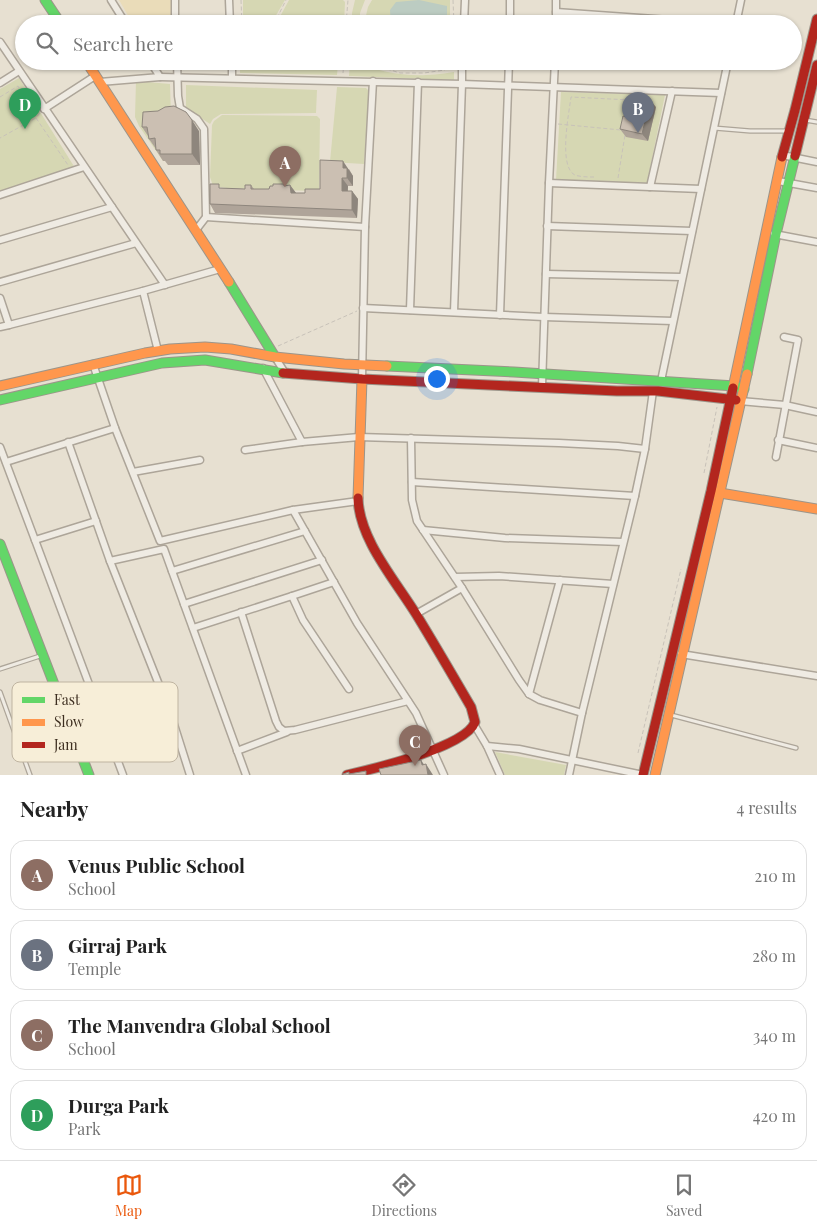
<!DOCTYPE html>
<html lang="en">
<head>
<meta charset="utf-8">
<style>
	:root { --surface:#fff; --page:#f2f2f2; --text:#222; --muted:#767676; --line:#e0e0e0; --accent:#ea580c }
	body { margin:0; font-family:"Playfair Display",serif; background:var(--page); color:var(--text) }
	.you { position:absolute; left:436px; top:378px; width:18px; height:18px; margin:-12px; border:4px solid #fff; border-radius:50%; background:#1a73e8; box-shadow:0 0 0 8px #1a73e833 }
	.badge { display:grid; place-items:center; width:32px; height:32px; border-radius:50%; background:var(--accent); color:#fff; font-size:16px; font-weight:700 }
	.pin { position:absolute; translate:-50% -41px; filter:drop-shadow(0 1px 2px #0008) }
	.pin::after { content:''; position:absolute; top:26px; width:18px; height:15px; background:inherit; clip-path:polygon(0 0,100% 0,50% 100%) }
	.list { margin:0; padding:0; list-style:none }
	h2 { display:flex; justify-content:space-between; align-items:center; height:65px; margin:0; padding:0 20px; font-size:21px }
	h2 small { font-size:16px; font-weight:400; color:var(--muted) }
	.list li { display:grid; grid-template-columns:32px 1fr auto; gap:15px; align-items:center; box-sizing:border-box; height:70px; margin:0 10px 10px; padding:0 10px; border:1px solid var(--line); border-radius:15px }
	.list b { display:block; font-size:19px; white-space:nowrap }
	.list p { margin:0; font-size:16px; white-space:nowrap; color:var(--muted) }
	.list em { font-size:16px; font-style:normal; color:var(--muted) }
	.icon { flex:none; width:28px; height:28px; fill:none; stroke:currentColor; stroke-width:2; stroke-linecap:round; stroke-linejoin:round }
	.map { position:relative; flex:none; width:817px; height:775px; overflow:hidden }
	.search { position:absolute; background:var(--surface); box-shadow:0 1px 4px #0004; left:15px; right:15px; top:15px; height:55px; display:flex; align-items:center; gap:12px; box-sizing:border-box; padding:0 18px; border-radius:28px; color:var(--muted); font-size:19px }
	.sheet { height:385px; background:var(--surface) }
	nav { display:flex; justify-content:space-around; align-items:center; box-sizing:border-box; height:70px; border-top:1px solid var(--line); background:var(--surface); font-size:14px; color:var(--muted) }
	nav a { display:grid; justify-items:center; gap:2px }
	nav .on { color:var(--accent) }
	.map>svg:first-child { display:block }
</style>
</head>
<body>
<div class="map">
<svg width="817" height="775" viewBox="0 0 817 775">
	<rect width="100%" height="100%" fill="#e7e0d1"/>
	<g fill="#d6d7b3">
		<path d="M243,0H285L271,24H243Z"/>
		<path d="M289,0H343L345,2L344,24H276Z"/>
		<path d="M355,0H365L360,13V24H352V13Z"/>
		<path d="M372,0H450V24H364L368,7Z"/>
		<path d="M240,61L338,64L337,75L240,73Z"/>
		<path d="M386,61H448L446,65C429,72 404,71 386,65Z"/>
		<path d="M350,62C391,74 410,79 454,72V80L349,76Z"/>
		<path d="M19,78L75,168L0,192V89Z"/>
		<path d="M136,81L170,84L171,118L163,149V161L139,126L135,117Z"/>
		<path d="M186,85L317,90L316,113L221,114L213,119L210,124L186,108Z"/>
		<path d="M337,87L366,88L369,91L364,164L330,162Z"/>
		<path d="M561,92L665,95L647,183L556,180Z"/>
		<path d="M222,115L317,116L320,119L319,189L315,191L227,188L213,186L210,177L212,125L214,121Z"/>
		<path d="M495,752L566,765L564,775H505Z"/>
	</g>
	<path fill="#eadcb9" d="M119,0H171V24H133Z"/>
	<g fill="#bcccc2">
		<path d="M419,0L447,6V24H391L390,10L396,2Z"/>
		<path d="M394,61H442C432,70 406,68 394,65Z"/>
	</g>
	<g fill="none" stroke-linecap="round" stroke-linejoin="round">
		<defs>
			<g id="lane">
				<path d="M805,120L817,122"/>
				<path d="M714,128L750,131H788"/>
				<path d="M0,669L40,656"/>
				<path d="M0,692L30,775"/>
				<path d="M671,715L796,748"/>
			</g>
			<g id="street">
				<path d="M111,0L126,24"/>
				<path d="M175,0V24"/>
				<path d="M229,0L230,24"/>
				<path d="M556,12L725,24"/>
				<path d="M464,24L465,0"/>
				<path d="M510,24V0"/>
				<path d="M556,24V0"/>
				<path d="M736,24L741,0"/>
				<path d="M0,42L165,285"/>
				<path d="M177,61L178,96L180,108L197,119L204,129L206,217L196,230"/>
				<path d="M232,61V78"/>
				<path d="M160,77L462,84V61"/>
				<path d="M100,82L160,77L150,61"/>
				<path d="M0,83L19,71"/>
				<path d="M44,109L95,76"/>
				<path d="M782,155L817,162"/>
				<path d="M778,181L817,188"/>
				<path d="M549,183L701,189"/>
				<path d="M650,187L672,91"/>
				<path d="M0,195L84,167"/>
				<path d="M206,217L365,227"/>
				<path d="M547,226L692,231"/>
				<path d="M774,234L817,242"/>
				<path d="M0,240L112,207"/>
				<path d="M546,274L682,277"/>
				<path d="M0,282L136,243"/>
				<path d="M0,298L9,325L143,291"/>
				<path d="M363,308L544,317L673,321"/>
				<path d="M410,310L418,82"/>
				<path d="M454,312L462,84L721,93"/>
				<path d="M500,315L509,61"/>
				<path d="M0,327L9,325"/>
				<path d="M158,351L143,291L220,269"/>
				<path d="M275,357L285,373"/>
				<path d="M93,364L115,428L160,541L293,510L358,501"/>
				<path d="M263,368L302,442L359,437L559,443L618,446L645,449L653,391"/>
				<path d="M362,379L365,227L373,81"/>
				<path d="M661,381L728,61"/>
				<path d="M542,386L549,183L555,61"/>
				<path d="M740,401L785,405L817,412"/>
				<path d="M411,438L412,500L417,521L462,588L416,614"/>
				<path d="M778,440L817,448"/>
				<path d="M68,442L110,561"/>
				<path d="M0,447L35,540L96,521"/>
				<path d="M245,450L302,442"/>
				<path d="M776,457L798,340L784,337"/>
				<path d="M6,462L115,428"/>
				<path d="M133,472L200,460"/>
				<path d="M412,482L635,496L645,449"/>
				<path d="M293,510L357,623L416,713L444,775"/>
				<path d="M423,530L505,538L623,542"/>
				<path d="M35,540L123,775"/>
				<path d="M172,571L305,531"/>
				<path d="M455,577L499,576L613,584"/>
				<path d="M334,582L292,596L303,620L349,689"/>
				<path d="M462,588L519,680L529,694L540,700L582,713L569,775"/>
				<path d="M184,604L322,560"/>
				<path d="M241,612L276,721L279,727L284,731L295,730L408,701"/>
				<path d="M193,628L292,596"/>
				<path d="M681,654L817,676"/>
				<path d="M529,694L560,580"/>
				<path d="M582,713L635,496"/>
				<path d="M475,726L487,746L519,749L643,775"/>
				<path d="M487,746L500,775"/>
				<path d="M237,751L287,732"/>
				<path d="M190,775L171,715L110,561L164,549L246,775"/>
			</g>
			<g id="fast">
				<path d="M45,0L61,24"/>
				<path d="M229,282L275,357"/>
				<path d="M387,366L514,372L735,386L744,389"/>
				<path d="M747,374L776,234L795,156"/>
				<path d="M0,400L162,363L205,360L283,373"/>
				<path d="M0,544L89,775"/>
			</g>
			<g id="slow">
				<path d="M86,61L229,282"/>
				<path d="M0,386L145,353L170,349L205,347L231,349L275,357L344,364L387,366"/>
				<path d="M733,388L782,157"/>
				<path d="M714,492L817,509"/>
				<path d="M358,498L362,379"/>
				<path d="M655,775L747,374"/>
			</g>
			<g id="jam">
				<path d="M795,156L817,65"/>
				<path d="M782,157L795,110L817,19"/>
				<path d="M283,373L362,379L617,391H658L736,400"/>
				<path d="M347,775C373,769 466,747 475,722L471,707C453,676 435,645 416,614C395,580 359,539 358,498"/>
				<path d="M643,775L711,491L733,388"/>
			</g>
		</defs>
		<use href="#lane" stroke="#ada599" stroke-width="5.5"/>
		<use href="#street" stroke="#ada599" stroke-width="9"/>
		<use href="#fast" stroke="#9c958a" stroke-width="11"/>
		<use href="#slow" stroke="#9c958a" stroke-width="11"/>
		<use href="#jam" stroke="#9c958a" stroke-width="11"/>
		<g stroke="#c8c2b9" stroke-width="1" stroke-dasharray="4 2.5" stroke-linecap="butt">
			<path d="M241,0L242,24"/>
			<path d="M453,0L454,24"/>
			<path d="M274,24L286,0"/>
			<path d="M346,24L348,0"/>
			<path d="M362,61L400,73H424L445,70L447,68L450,61"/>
			<path d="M343,73L344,61"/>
			<path d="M0,97L18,86L36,118L0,138"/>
			<path d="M40,113L36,118L68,165"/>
			<path d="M558,124L621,130"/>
			<path d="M594,177C589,177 580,177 575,175C558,167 569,113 571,97L630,100L627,118"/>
			<path d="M618,178L625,135"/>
			<path d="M278,346L357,311"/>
			<path d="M704,473L717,407"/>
			<path d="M638,753L681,569"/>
		</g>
		<use href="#lane" stroke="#efebe3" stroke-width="3"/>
		<use href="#street" stroke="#efebe3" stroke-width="6"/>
		<use href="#fast" stroke="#63d668" stroke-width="9"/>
		<use href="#slow" stroke="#ff974d" stroke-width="9"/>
		<use href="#jam" stroke="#b3261e" stroke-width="9"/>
	</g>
	<g fill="#afa499">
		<path d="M656,107L648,141L626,137L620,129L638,119Z"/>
		<path d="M142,127L199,131L200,165H168L165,161H163L156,150V149L149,139L148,136Z"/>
		<path d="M349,169L353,176V186H348V191H352L358,199L357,218L215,213L210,204L221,188L245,189L251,185L254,189H269L273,186L284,184L285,186L290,185L296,193H305L320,189Z"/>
	</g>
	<g fill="#8e867d">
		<path d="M650,100L656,107L648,141L642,134Z"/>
		<path d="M192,120L199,131L200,165L192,154Z"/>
		<path d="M343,161L353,176V186L347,178L343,168Z"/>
		<path d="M342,178L348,186L347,199L342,191Z"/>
		<path d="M290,185L296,193H291Z"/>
		<path d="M352,191L358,199L357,218L352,210Z"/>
		<path d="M421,760L427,769L426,764L433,775H428L422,765Z"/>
	</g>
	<g fill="#cbbfb2" stroke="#8e867d">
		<path d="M643,98L650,100L642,134L620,129L623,116L638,119Z"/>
		<path d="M174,106L186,112L192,120V154H160V150H156L155,138L149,139L147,127H142L143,112L158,111L165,107Z"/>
		<path d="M320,160L343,161V168H347V178H342V191H352V210L210,204V184H219V188L245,189V185H251V189H269L270,186H273V184H284V186L290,185L291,193H305V189H320Z"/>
		<path d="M421,760L422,765L426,764L428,775H381L379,769Z"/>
		<path d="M366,771V775H343V774L349,772V774Z"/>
	</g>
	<rect x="12" y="682" width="166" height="80" rx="8" fill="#f7eed8" stroke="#bfb4a1" stroke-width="1"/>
	<rect x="22" y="697" width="23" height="6" fill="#63d668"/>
	<rect x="22" y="719" width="23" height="7" fill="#ff974d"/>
	<rect x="22" y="742" width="23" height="6" fill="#b3261e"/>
	<g font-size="14" fill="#3d2e20">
		<text x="54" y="705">Fast</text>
		<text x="54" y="727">Slow</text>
		<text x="54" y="750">Jam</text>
	</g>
</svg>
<div class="you"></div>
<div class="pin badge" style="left:285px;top:187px;background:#8d6e63">A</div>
<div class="pin badge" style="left:638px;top:133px;background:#6b7280">B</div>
<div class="pin badge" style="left:415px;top:766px;background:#8d6e63">C</div>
<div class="pin badge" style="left:25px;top:129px;background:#2e9e5b">D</div>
<div class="search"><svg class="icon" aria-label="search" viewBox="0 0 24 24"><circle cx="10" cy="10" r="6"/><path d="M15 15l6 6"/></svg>Search here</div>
</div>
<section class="sheet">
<h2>Nearby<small>4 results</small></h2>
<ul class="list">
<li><span class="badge" style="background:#8d6e63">A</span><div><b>Venus Public School</b><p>School</p></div><em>210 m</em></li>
<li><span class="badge" style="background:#6b7280">B</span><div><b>Girraj Park</b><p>Temple</p></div><em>280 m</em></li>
<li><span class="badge" style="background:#8d6e63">C</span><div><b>The Manvendra Global School</b><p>School</p></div><em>340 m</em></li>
<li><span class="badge" style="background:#2e9e5b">D</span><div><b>Durga Park</b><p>Park</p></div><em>420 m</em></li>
</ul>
</section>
<nav>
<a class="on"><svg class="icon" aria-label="map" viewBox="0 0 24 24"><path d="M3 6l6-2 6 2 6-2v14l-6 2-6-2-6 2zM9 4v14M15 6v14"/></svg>Map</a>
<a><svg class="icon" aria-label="directions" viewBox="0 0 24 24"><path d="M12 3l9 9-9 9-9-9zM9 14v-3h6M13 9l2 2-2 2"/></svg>Directions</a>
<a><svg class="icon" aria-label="saved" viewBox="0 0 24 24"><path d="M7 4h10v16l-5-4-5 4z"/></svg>Saved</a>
</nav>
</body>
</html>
